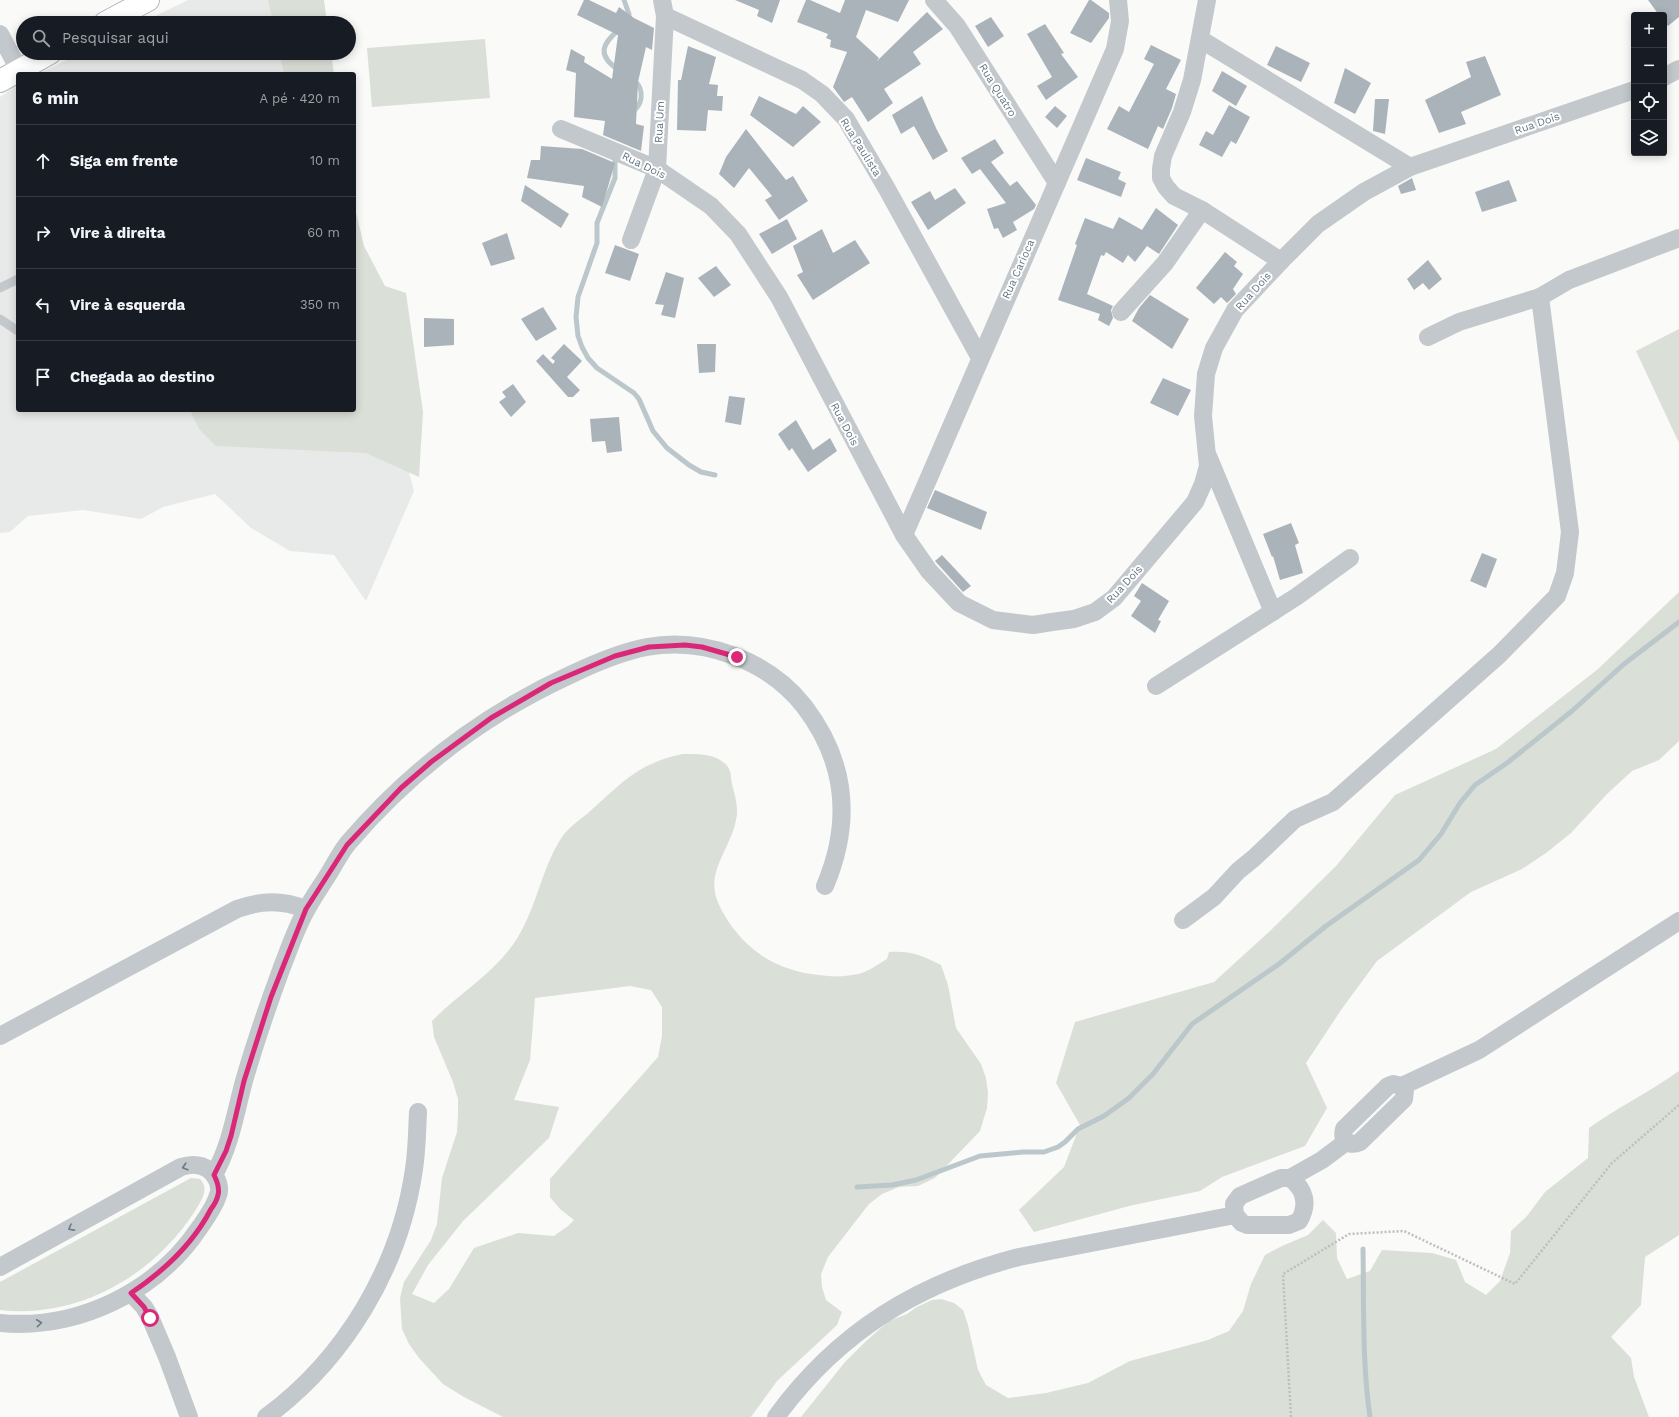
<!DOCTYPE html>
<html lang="pt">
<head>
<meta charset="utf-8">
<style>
	:root { --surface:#171b24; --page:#20242c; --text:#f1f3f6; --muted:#9ea1a6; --line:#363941 }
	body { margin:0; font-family:"Work Sans",sans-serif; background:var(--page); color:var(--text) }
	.controls { position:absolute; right:12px; top:12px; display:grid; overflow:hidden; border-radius:4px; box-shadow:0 2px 10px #0003 }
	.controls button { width:36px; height:36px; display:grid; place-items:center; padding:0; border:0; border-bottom:1px solid var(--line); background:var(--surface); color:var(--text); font:20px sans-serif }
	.stop { position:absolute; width:12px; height:12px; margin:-9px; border:3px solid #db2777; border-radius:50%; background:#fff }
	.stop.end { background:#db2777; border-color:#fff; box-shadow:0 1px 4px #0008 }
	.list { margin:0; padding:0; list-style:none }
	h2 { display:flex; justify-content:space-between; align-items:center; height:52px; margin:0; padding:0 16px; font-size:17px }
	h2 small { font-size:13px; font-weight:400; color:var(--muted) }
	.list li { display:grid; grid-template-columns:26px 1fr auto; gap:12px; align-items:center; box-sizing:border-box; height:72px; padding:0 16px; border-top:1px solid var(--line) }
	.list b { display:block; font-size:15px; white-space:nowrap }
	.list em { font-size:13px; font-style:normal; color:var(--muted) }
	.icon { flex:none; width:22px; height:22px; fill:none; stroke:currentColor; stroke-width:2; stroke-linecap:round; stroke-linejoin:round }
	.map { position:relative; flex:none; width:1679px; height:1417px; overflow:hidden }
	.search { position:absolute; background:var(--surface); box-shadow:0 2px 10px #0003; left:16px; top:16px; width:340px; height:44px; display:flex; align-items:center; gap:10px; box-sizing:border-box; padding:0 14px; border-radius:22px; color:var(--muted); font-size:15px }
	.panel { position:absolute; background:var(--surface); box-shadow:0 2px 10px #0003; left:16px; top:72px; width:340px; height:340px; border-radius:4px }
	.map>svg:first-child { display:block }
</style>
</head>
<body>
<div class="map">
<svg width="1679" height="1417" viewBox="0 0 1679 1417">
	<rect width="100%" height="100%" fill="#fafaf8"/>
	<g fill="#e8e9e9">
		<path d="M188,0H272L277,23H141Z"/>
		<path d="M81,53H284L288,74H38Z"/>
		<path d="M18,84V410H354L367,315L414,491L366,601L334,555L290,551L251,528L215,494L163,507L141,519L83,510L28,516L10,532L0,533V97Z"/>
	</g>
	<g fill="#dadfd7" fill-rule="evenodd">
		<path d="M268,0H324L327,23H273Z"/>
		<path d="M485,39L490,98L372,107L367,48Z"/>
		<path d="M280,53H331L334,74H284Z"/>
		<path d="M354,204L364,246L385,286L406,293L423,412L419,477L366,453L216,446L199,429L190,410H354Z"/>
		<path d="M1679,329V443L1636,351Z"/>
		<path d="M1679,592V741L1659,760L1632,771L1608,793L1571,833L1546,853L1522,869L1471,892L1377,961L1341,1010L1306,1063L1327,1108L1305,1146L1222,1177L1200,1191L1129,1206L1034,1232L1019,1210L1064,1167L1080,1125L1056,1083L1075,1022L1214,982L1270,931L1336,866L1395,795L1496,749L1598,669Z"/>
		<path d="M683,754C697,754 718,753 728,767C731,771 731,779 732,784C735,796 739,808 736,820C731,847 708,869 716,897C719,907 725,916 730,924C752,955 781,971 819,975C831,977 845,977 858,974C868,972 878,964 887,959L889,952C912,951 920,955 941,965L948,985L956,1028L981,1064L986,1078L988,1093L987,1108L980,1131L935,1178L918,1186L899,1187L882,1194L869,1204L828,1257L821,1274L822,1287L826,1300L842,1312L837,1325L777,1381L751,1417H503L464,1397L443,1384L419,1358L409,1344L402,1329L400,1298L404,1282L431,1240L437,1224L442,1178L457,1132L458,1116V1099L453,1082L434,1037L432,1021C460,992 497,972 518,937C537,906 542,867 562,837C569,827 578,821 587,814C620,785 637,763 683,754ZM630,986L651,990L662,1007V1036L658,1057L550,1179V1197L560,1209L574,1220L568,1226L554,1236L518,1233L474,1248L449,1289L434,1303L412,1294L428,1265L463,1221L549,1138L559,1107L514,1100L530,1060L535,998Z"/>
		<path d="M1679,1071V1235L1645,1257L1641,1305L1611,1337L1631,1358L1634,1377L1649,1417H801L845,1362L865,1342L889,1321L907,1314L917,1307L932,1300L941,1299L954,1303L963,1310L968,1325L978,1370L986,1385L1008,1398L1046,1393L1088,1383L1130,1361L1208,1340L1229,1331L1243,1311L1251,1284L1265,1255L1282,1246L1308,1235L1323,1220L1336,1233L1337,1258L1347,1279L1370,1271L1382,1250L1432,1253L1456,1260L1465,1282L1486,1295L1500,1281L1510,1253L1511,1231L1527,1216L1545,1192L1588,1158L1589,1128C1618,1107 1650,1092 1679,1071Z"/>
		<path d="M191,1178L200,1179C210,1189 201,1201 195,1211C153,1276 78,1319 0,1310V1282Z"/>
	</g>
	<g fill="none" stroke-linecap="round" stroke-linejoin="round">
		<g stroke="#bbc7cb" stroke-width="5">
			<path d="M624,0L629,14V19"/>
			<path d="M619,70C597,56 601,44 620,29"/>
			<path d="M631,113C643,105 645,90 634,80"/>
			<path d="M615,156V178L597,223V243L578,297L576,317L578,336L582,347L588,358L597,368L634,393L639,399L653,431L667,448L689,465L701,472L715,475"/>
			<path d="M857,1187L892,1185L916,1180L980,1156L1023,1152H1044L1058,1147L1065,1142L1078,1129L1104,1116L1129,1098L1153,1074L1192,1024L1279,964L1326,926L1419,860L1441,834L1460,803L1475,785L1507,763L1572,711L1624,664L1679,622"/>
			<path d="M1363,1249C1364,1305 1362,1362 1370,1417"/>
		</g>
	</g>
	<g fill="#aab3b9">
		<path d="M584,0H589L616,13L619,7L634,18L654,28L652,50L646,47L638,82L636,124L644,126L641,151L603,135L605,121L574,117L576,73L566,70L571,49L585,57L584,62L612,79L618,35L577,15Z"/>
		<path d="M735,0H780L772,23L757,16L759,10Z"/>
		<path d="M806,0H810L840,13L845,0H909L898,22L866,10L856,37L879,58L877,61L927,12L943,29L913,52L921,64L884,89L893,103L868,122L852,97L844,102L833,87L847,52L830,47L831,40L826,38L828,34L797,22Z"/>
		<path d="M1089,0H1091L1109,13V18L1091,43L1070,33Z"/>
		<path d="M1648,0H1679V17L1668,26L1664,21V15H1659Z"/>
		<path d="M991,17L1004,36L988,47L975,26Z"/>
		<path d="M1045,24L1064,53L1061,54L1078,77L1046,100L1037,86L1052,77L1027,34Z"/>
		<path d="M1151,45L1181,60L1166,89L1176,94L1172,108L1163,129L1158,126L1148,149L1107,129L1119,106L1129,112L1154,64L1144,59Z"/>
		<path d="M688,46L716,57L709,84L718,85L717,96H723L722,111L708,110L706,131L677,130L678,80H681Z"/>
		<path d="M1276,46L1310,63L1301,82L1267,65Z"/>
		<path d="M1485,56L1501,95L1461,112L1466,124L1439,133L1425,100L1471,77L1466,62Z"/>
		<path d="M1345,68L1371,83L1355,114L1334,103Z"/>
		<path d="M1222,71L1247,86L1236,106L1212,91Z"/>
		<path d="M759,96L796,114L803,106L821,122L793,147L750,115Z"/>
		<path d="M922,96L936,128L948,151L933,160L914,126L901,134L892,115Z"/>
		<path d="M1375,99H1389L1385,134L1373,131Z"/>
		<path d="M1229,105L1250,117L1236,144L1231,141L1222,157L1199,145L1206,131L1213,135Z"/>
		<path d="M1055,106L1067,116L1057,128L1045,117Z"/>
		<path d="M746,129L786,180L793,176L808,201L779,220L765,200L772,196L749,168L734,188L719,174L726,157Z"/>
		<path d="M995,139L1004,153L991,162L1010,186L1017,181L1036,205L1034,209L1013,222L1017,230L1003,238L998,228L994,229L987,209L1006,203L980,169L972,174L961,158Z"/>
		<path d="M541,146L582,149L615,163L602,207L582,197L584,186L527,178L531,160H540Z"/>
		<path d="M1086,158L1121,172L1118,179L1126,183L1121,197L1077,180Z"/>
		<path d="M1412,178L1416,190L1401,194L1398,186Z"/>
		<path d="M1509,180L1517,201L1482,212L1475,192Z"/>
		<path d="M525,185L569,214L561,228L521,201Z"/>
		<path d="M955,188L966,203L928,230L911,202L930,191L935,200Z"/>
		<path d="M1156,208L1178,225L1159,254L1147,246L1135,262L1128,255L1123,263L1106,252L1104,256L1101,255L1087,294L1113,306L1111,310L1113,318L1109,326L1098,320L1100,314L1058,300L1077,245L1075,244L1085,218L1113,229L1119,217L1142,230Z"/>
		<path d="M787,219L797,239L772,254L759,234Z"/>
		<path d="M822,229L833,253L855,240L870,263L813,300L797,275L803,272L793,246Z"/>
		<path d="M507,233L515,259L491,266L482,243Z"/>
		<path d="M615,245L639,254L630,281L605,273Z"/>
		<path d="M1225,252L1237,262L1234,266L1243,274L1233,289L1236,294L1227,303L1221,297L1214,304L1196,288Z"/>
		<path d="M1428,260L1442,279L1429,290L1423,283L1414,290L1407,279Z"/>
		<path d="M716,266L731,285L714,297L698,278Z"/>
		<path d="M666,272L684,278L675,318L661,315L664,305L655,304Z"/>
		<path d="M1150,295L1189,319L1172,349L1132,321L1139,308Z"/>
		<path d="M543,307L557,329L536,341L521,319Z"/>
		<path d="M424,318L454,319V345L424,347Z"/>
		<path d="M564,344L582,361L567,377L580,390L573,397H568L536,361L543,354L553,364L555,361L551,358Z"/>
		<path d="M697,344H716L715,372L699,373Z"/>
		<path d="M1163,378L1191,390L1178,416L1150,403Z"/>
		<path d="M513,384L526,402L511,417L499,402L506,397L502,392Z"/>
		<path d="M729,396L745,398L741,425L725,422Z"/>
		<path d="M619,417L622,451L607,453L605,441L592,442L590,419Z"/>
		<path d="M796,420L813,450L830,438L837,451L808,472L792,448L789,451L778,434Z"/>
		<path d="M935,490L987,512L981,530L927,508Z"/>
		<path d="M1291,523L1299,543L1295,545L1303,573L1280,580L1273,556L1272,557L1263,534Z"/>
		<path d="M1482,553L1497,559L1486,588L1470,581Z"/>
		<path d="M942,555L971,586L963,592L935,561Z"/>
		<path d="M1142,583L1169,601L1158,620L1161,621L1155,633L1131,616L1141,601L1134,596Z"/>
	</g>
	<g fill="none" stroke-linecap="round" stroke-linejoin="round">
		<defs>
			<g id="secondary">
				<path d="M105,23L148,0"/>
				<path d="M0,81L50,53"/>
			</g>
		</defs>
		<use href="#secondary" stroke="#b3babf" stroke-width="24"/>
		<path stroke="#bbbfc2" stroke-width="2.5" stroke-dasharray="2 2" stroke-linecap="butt" d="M1291,1417L1283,1274L1349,1234L1404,1231L1515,1284L1612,1163L1679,1105"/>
		<g stroke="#c3c8cc" stroke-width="9">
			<path d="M0,288L18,279"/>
			<path d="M0,319L18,331"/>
		</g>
		<g stroke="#c3c8cc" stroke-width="18">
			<path d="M934,0L957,26L1057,183"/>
			<path d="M1207,0L1192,80L1182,112L1163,156L1161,169V178L1166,187L1174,196L1202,210L1281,261"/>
			<path d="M665,16L802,80L822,94L846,119L887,189L980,358"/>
			<path d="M0,34L19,70"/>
			<path d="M1200,39L1410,167"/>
			<path d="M1664,77L1679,69"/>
			<path d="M561,129L657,169L711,206L738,234L779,297L904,535L929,571L959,603L993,620L1033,625L1052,622L1074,619L1095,612L1114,598L1195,502L1203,484L1208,466L1203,416L1206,374L1214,348L1235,310L1281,261L1318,224L1364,192L1410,167L1634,90"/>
			<path d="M631,240L657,169L665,16L662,0"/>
			<path d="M1121,312L1165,263L1202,210"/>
			<path d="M1428,337L1459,322L1540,297L1569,280L1679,238"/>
			<path d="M1208,456L1273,612"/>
			<path d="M904,535L1115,49L1120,21L1118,0"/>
			<path d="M1156,686L1296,597L1350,558"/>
			<path d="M1183,920L1214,897L1238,871L1254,858L1295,819L1333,802L1499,655L1557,596L1565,573L1570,532L1540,297"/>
			<path d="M0,1036L237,909C262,900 282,900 306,909"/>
			<path d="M1393,1084L1402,1086L1405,1090L1404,1099L1360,1142C1349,1147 1341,1140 1344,1129L1388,1086Z"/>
			<path d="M1402,1086L1479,1050L1679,921"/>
			<path d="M214,1175C231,1144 235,1114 244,1081C255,1043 268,1005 282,967C290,947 297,925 308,907C315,894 324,882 331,870C337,860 342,850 349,842C410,771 485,714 570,675C595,663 620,652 647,647C704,637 768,660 804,706C847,762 852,822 825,886"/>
			<path d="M1281,1178H1290C1305,1189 1309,1204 1299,1221L1289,1225H1247L1242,1223L1235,1215L1234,1204L1240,1196Z"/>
			<path d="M1290,1178L1322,1160L1346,1142"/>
			<path d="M0,1267L181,1167C196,1162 210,1166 217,1180C219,1184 220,1191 218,1195C215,1206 207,1217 200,1227C157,1292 78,1330 0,1323"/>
			<path d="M131,1293L144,1307L150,1317L167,1357L189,1417"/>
			<path d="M266,1417C345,1359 400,1267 414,1169C417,1150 417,1131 418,1112"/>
			<path d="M776,1417C838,1332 918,1283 1019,1257L1235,1215"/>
		</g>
		<use href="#secondary" stroke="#fff" stroke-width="22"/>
	</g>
	<defs><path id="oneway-chevron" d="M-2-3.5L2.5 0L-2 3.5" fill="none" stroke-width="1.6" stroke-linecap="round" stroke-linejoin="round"/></defs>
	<g stroke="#6a7a87">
		<use href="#oneway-chevron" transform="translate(185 1167) rotate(164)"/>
		<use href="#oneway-chevron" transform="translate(71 1228) rotate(151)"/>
		<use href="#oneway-chevron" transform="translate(39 1323) rotate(-6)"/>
	</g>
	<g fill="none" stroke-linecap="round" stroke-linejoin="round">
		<path stroke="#db2777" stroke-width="5" d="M150,1318L144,1307L131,1293C164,1271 193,1244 211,1209C214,1205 217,1200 218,1195C220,1188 217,1181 214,1175L226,1151L231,1136L244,1081L271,997L306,909L347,845L401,788L431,762L491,718L551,683L615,656L649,647L685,645L702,647L737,657"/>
	</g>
	<g text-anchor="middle" stroke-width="4" stroke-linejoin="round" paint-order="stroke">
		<g font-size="11" fill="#657683" stroke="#fff">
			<text transform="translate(998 90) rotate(58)" y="4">Rua Quatro</text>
			<text transform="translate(659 122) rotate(-87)" y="4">Rua Um</text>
			<text transform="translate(1537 123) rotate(-19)" y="4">Rua Dois</text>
			<text transform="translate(861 147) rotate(58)" y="4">Rua Paulista</text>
			<text transform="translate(644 165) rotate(26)" y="4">Rua Dois</text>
			<text transform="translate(1018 269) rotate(-66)" y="4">Rua Carioca</text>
			<text transform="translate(1253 291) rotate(-48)" y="4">Rua Dois</text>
			<text transform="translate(845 424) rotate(62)" y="4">Rua Dois</text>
			<text transform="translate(1124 584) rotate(-47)" y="4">Rua Dois</text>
		</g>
	</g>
</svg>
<div class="controls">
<button>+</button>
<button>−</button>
<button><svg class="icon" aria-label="locate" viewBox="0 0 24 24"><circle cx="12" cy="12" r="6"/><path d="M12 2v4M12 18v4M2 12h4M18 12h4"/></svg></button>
<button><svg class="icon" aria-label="layers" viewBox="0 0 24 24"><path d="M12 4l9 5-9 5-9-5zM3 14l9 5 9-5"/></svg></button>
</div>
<div class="stop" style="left:150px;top:1318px"></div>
<div class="stop end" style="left:737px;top:657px"></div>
<div class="search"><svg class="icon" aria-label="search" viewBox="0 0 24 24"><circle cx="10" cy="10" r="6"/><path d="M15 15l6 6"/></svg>Pesquisar aqui</div>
<section class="panel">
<h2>6 min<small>A pé · 420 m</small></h2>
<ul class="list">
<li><svg class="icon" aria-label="ahead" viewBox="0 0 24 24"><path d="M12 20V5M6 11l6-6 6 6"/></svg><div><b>Siga em frente</b></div><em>10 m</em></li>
<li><svg class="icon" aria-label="right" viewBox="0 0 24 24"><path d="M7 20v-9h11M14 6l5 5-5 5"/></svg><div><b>Vire à direita</b></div><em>60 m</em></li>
<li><svg class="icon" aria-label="left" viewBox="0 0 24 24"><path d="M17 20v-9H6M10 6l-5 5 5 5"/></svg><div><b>Vire à esquerda</b></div><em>350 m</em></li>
<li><svg class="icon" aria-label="arrive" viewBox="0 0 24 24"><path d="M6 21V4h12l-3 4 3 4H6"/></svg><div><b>Chegada ao destino</b></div></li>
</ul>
</section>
</div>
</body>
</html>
